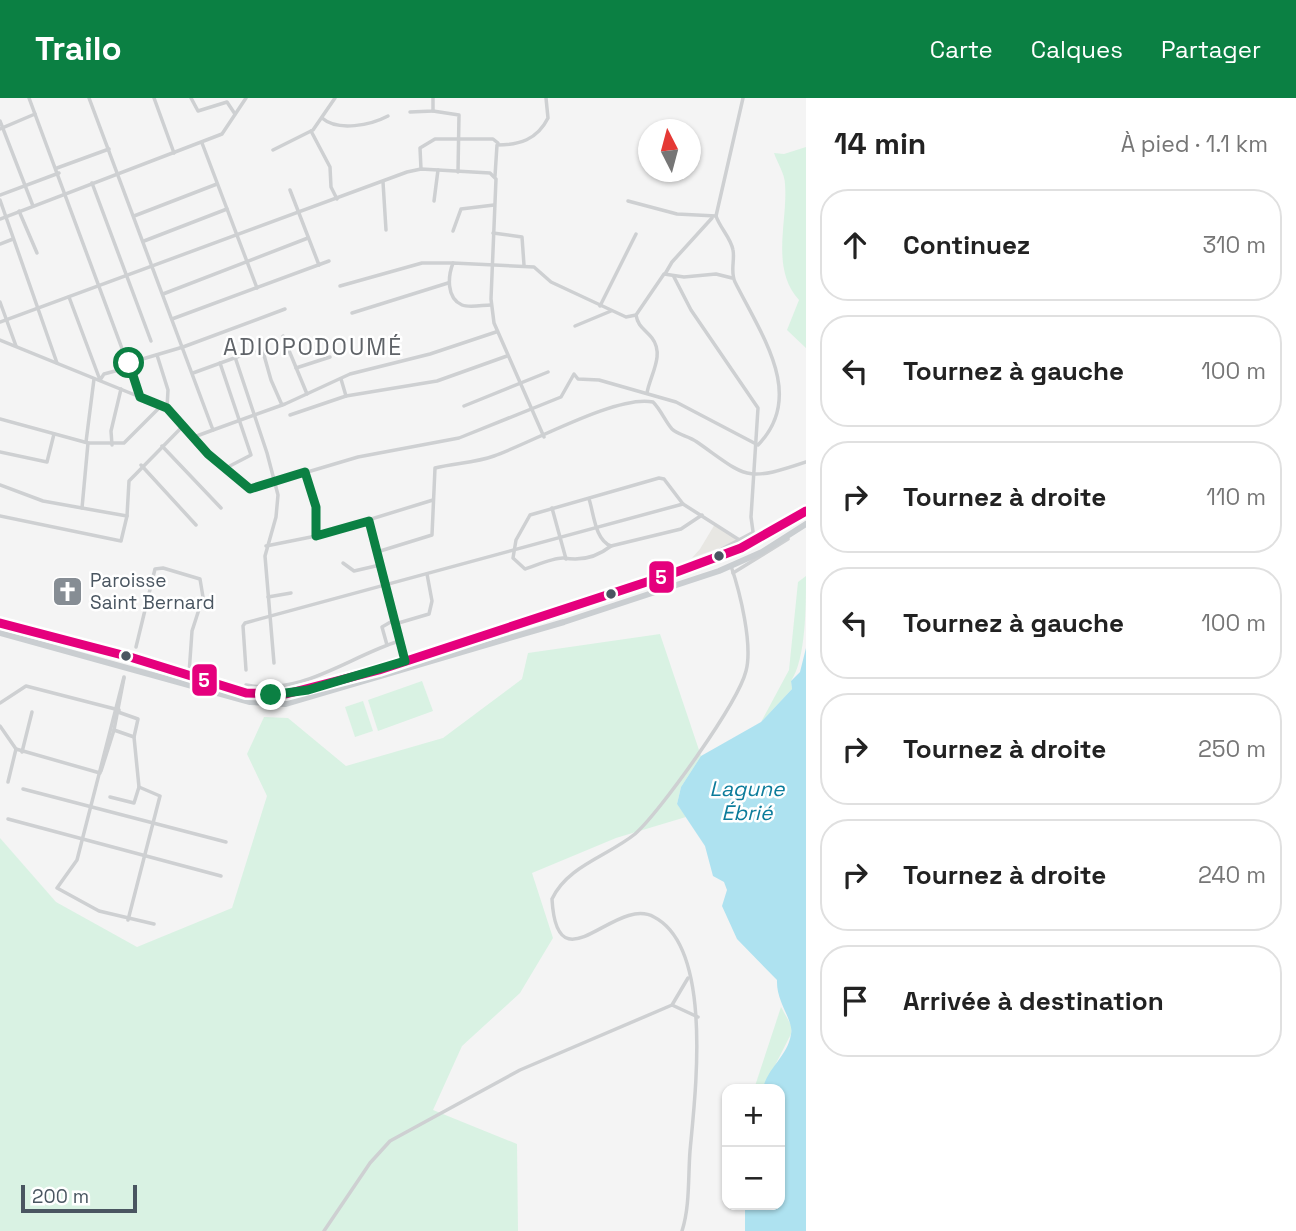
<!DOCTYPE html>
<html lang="fr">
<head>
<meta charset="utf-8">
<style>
	:root { --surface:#fff; --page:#f2f2f2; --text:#222; --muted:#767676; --line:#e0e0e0; --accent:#0b8043 }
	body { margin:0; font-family:"Space Grotesk",sans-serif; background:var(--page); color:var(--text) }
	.controls { position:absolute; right:21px; bottom:21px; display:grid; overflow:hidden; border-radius:14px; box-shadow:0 2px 5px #0004 }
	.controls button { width:63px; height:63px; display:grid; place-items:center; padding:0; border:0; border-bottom:2px solid var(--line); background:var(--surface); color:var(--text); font:35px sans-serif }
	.compass { position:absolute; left:638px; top:21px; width:63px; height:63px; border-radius:50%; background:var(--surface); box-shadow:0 2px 5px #0004; rotate:354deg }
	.scale { position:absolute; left:21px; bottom:18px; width:116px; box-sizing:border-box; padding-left:7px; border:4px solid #4a5661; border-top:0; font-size:19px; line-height:24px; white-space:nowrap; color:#4a5661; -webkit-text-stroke:5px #fff; paint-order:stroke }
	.stop { position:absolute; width:21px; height:21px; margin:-16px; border:5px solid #0b8043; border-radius:50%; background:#fff }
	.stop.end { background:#0b8043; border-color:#fff; box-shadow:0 2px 7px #0008 }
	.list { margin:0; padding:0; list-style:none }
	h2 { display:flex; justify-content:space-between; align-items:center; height:91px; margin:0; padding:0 28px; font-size:30px }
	h2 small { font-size:23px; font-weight:400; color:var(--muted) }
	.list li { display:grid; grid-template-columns:46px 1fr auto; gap:21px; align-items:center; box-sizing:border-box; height:112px; margin:0 14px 14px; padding:0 14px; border:2px solid var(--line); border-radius:28px }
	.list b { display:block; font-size:26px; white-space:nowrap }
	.list em { font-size:23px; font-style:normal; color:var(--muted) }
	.icon { flex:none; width:38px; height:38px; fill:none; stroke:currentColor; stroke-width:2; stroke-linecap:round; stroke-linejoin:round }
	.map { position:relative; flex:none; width:806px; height:1133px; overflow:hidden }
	header { display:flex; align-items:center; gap:42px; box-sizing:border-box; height:98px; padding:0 35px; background:var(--accent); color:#fff }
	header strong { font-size:33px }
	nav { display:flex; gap:38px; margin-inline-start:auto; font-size:24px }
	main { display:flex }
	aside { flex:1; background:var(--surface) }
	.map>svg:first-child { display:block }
</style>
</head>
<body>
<header>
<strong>Trailo</strong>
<nav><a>Carte</a><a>Calques</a><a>Partager</a></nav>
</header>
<main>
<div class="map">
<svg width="806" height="1133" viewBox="0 0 806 1133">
	<rect width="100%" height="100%" fill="#f4f4f4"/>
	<path fill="#e8e7e3" d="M715,426L738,443L692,460L700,451Z"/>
	<g fill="#d9f2e3">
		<path d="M806,49V250L787,232L799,202C770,170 788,124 785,86C785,76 777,64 774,55L784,56Z"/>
		<path d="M806,478C806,508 806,561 791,583L792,591L761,624L789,572L798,484Z"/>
		<path d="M660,536L701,658L681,689L677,706L686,719L616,740L532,775L553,840L520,895L462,948L433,1012L517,1046L518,1133H0V740L56,804L137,849L232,810L267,698L247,656L264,619L288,620L346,668L443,640L522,581L528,555Z"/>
		<path d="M422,583L433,613L378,633L368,602Z"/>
		<path d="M363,603L373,633L355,639L345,609Z"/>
		<path d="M781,909L791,927V936L763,991H754Z"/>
	</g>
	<path fill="#aee2f0" d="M806,550V1133H745V1107H780V991H763C767,970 788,958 791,936C794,922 776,905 777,882L737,841L722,808L727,792L724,784L713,778L705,748L677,706L681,689L701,658L761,624L792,591L791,583L800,574Z"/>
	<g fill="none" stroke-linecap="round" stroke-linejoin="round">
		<g stroke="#ced0d2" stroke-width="3.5">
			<path d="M29,0L140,299"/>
			<path d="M89,0L213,332L194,339"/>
			<path d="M154,0L174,55"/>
			<path d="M191,0L198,13L227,4L235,16"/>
			<path d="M433,13L459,17L458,74"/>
			<path d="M410,14L433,13V0"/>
			<path d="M322,20C338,34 371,27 388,18"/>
			<path d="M0,23L33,108"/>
			<path d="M0,31L35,16"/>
			<path d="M311,33L330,69L331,89L337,101"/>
			<path d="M202,45L257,190"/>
			<path d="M273,52L313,32L335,0"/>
			<path d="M57,70L109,51"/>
			<path d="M421,71L420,50L435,41H493L498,45"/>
			<path d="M495,78L497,47C519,47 537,42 548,20L546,0"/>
			<path d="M383,84L386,132"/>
			<path d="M92,85L151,243"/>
			<path d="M290,92L319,167"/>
			<path d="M0,97L59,75"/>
			<path d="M0,102L57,265"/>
			<path d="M434,103L438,72"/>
			<path d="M628,103L677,116L716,118"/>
			<path d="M19,113L37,155"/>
			<path d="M134,118L217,86"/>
			<path d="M0,121L222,36L246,0"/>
			<path d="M453,133L461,111L494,107"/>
			<path d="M493,135L522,139L524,167"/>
			<path d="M144,143L227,111"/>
			<path d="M0,146L13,141"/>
			<path d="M665,176L672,164L712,120"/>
			<path d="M674,179L691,212L758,310L751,419L754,441"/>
			<path d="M340,188L422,165H453"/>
			<path d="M163,196L308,140"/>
			<path d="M69,199L100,282L104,276L130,269"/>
			<path d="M0,204L16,248"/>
			<path d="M491,207C483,207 469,210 462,207C446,200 448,178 453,165L534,169L551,184L626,219L636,217L664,176L684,179L716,176L732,180"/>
			<path d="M600,208L636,136"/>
			<path d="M352,215L448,185"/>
			<path d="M636,217C638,229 645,231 652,240C665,257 650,277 647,295"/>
			<path d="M172,221L329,163"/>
			<path d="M0,224L407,74L421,71L490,75L496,81L491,201L494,225L544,339"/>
			<path d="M575,228L611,213"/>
			<path d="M283,238L307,296"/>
			<path d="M0,242L167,310L208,356L250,391L358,359L459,340L561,299L574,276L578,281L599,282L676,304L758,347C806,298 762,238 735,184C730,174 735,162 733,152C731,140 720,130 716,118L743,0"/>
			<path d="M157,257L168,292L167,310"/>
			<path d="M235,259L267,355L278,397L276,419L265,458L274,565"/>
			<path d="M129,265L183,249L285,211"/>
			<path d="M220,265L251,357L224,371"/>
			<path d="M296,270L330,259"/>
			<path d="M193,275L262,250L271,282L282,307"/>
			<path d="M341,281L346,298"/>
			<path d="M464,308L548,274"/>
			<path d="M290,317L346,298L437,283L507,258"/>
			<path d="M0,321L88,345L82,410L43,403L0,387"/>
			<path d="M213,332L285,306L350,276L430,256L496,234"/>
			<path d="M86,344L94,281"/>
			<path d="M88,345H124L161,308"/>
			<path d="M112,347L111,333L121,291"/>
			<path d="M162,348L221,410"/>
			<path d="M0,354L47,364L54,336"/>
			<path d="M141,367L196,427"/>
			<path d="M305,374L316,409V438"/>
			<path d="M589,401C594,416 595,442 611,448L681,431L702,417"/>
			<path d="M82,410L127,418"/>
			<path d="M552,410L566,461"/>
			<path d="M0,418L121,443L127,418L129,383L183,328"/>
			<path d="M369,423L406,564"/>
			<path d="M266,448L316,438L433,402"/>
			<path d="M611,448C597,459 580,463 564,460C554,459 535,468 525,471L513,460L516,442L530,417L659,380L664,381L683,406L741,443"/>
			<path d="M377,454L432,437L435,370C454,365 475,365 494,358C531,345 618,296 653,304C661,312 665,323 672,331C678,337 689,338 697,344C747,379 744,385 806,364"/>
			<path d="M701,462L752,435"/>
			<path d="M343,465L354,473L380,467"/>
			<path d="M733,475L788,441"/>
			<path d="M268,499L291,495"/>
			<path d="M395,526L429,516L432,503L427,476"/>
			<path d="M387,547L382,529L394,522"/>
			<path d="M136,549L155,471L163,470L200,481L203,499L192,533L189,576"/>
			<path d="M246,572L243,528L245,525L683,406"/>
			<path d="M124,579L77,762L57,790L99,813L154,826"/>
			<path d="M246,587C302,598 348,559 399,543"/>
			<path d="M0,605L26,588L119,612"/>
			<path d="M118,614L138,621L134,639"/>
			<path d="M0,628L16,651L100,675"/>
			<path d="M114,632L134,639L139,689L160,698L128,822"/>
			<path d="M22,654L32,614"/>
			<path d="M101,673L114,632L124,580"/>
			<path d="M8,684L16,651"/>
			<path d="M23,691L226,744"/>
			<path d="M110,699L134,705L139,689"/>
			<path d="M8,721L221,778"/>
			<path d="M672,907L698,919"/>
			<path d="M324,1133L370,1065L390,1043L520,972L672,907L688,880"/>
			<path d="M682,1133C690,1108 688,1079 690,1053C695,998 714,850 654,819C615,797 557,892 552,801C567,768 608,758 635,736C660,714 738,605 746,573C753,547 740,494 731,468"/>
		</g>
		<g stroke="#caced1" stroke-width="6">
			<path d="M0,525L130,559L246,595L286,596L379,572L671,476L741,450L806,413"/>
			<path d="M0,535L250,604L285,606L564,524L719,473L762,454L806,426"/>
		</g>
		<defs>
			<path id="bus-1" d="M0,525L130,559L246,595L286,596L379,572L671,476L741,450L806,413"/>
		</defs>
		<use href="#bus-1" stroke="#fff" stroke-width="14"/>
		<use href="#bus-1" stroke="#e5007d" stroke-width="9"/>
	</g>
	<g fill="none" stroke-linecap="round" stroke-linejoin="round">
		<path stroke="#0b8043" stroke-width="9" d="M129,265L140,299L167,310L208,356L250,391L305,374L316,409V438L369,423L405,563L308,592L271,597"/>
	</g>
	<defs>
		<symbol id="church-square" viewBox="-11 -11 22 22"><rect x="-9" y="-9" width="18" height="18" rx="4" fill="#868d94" stroke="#fff"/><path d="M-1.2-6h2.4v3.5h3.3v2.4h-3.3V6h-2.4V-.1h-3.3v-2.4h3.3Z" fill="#fff"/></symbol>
	</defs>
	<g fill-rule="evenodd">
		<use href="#church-square" x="50" y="476" width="35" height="35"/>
	</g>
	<g fill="#4a5661" stroke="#fff" stroke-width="2.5">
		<circle cx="719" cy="458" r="6"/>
		<circle cx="611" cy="496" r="6"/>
		<circle cx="126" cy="558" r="6"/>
	</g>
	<g text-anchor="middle" stroke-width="5" stroke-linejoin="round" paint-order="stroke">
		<g font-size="19" fill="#4a5661" stroke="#fff" text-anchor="start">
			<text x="90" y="489">Paroisse<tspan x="90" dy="22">Saint Bernard</tspan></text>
		</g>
		<g font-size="21" font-style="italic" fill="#0c7c9b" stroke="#fff">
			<text x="747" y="698">Lagune<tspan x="747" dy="24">Ébrié</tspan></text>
		</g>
		<g font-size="23" letter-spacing="2" fill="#5f6368" stroke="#fff">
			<text x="313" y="257">ADIOPODOUMÉ</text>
		</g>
	</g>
	<g stroke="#fff" stroke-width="2.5">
		<rect x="648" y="462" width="27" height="34" rx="7" fill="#e5007d"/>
		<rect x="191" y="565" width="27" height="34" rx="7" fill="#e5007d"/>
	</g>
	<g font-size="19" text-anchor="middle" font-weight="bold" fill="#fff">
		<text x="661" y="486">5</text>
		<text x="204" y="589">5</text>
	</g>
</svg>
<div class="controls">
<button>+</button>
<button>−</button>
</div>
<svg class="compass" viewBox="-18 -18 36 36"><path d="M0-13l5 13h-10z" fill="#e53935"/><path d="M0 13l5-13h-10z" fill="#767676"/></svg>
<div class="scale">200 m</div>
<div class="stop" style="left:129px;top:265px"></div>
<div class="stop end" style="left:271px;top:597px"></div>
</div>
<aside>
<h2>14 min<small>À pied · 1.1 km</small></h2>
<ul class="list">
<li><svg class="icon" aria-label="ahead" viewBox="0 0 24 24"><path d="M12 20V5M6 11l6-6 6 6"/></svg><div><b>Continuez</b></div><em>310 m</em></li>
<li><svg class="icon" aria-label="left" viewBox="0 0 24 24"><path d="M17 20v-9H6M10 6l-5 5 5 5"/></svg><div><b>Tournez à gauche</b></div><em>100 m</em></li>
<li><svg class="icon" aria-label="right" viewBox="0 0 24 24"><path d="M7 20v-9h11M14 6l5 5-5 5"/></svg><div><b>Tournez à droite</b></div><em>110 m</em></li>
<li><svg class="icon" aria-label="left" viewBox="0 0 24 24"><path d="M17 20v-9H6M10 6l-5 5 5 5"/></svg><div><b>Tournez à gauche</b></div><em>100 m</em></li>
<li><svg class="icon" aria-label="right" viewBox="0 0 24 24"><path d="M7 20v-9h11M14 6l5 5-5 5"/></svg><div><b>Tournez à droite</b></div><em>250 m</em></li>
<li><svg class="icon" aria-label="right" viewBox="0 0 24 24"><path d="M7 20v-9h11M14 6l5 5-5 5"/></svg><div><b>Tournez à droite</b></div><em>240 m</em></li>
<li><svg class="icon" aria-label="arrive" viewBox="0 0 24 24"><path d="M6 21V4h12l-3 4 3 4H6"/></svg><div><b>Arrivée à destination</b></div></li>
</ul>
</aside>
</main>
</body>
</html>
